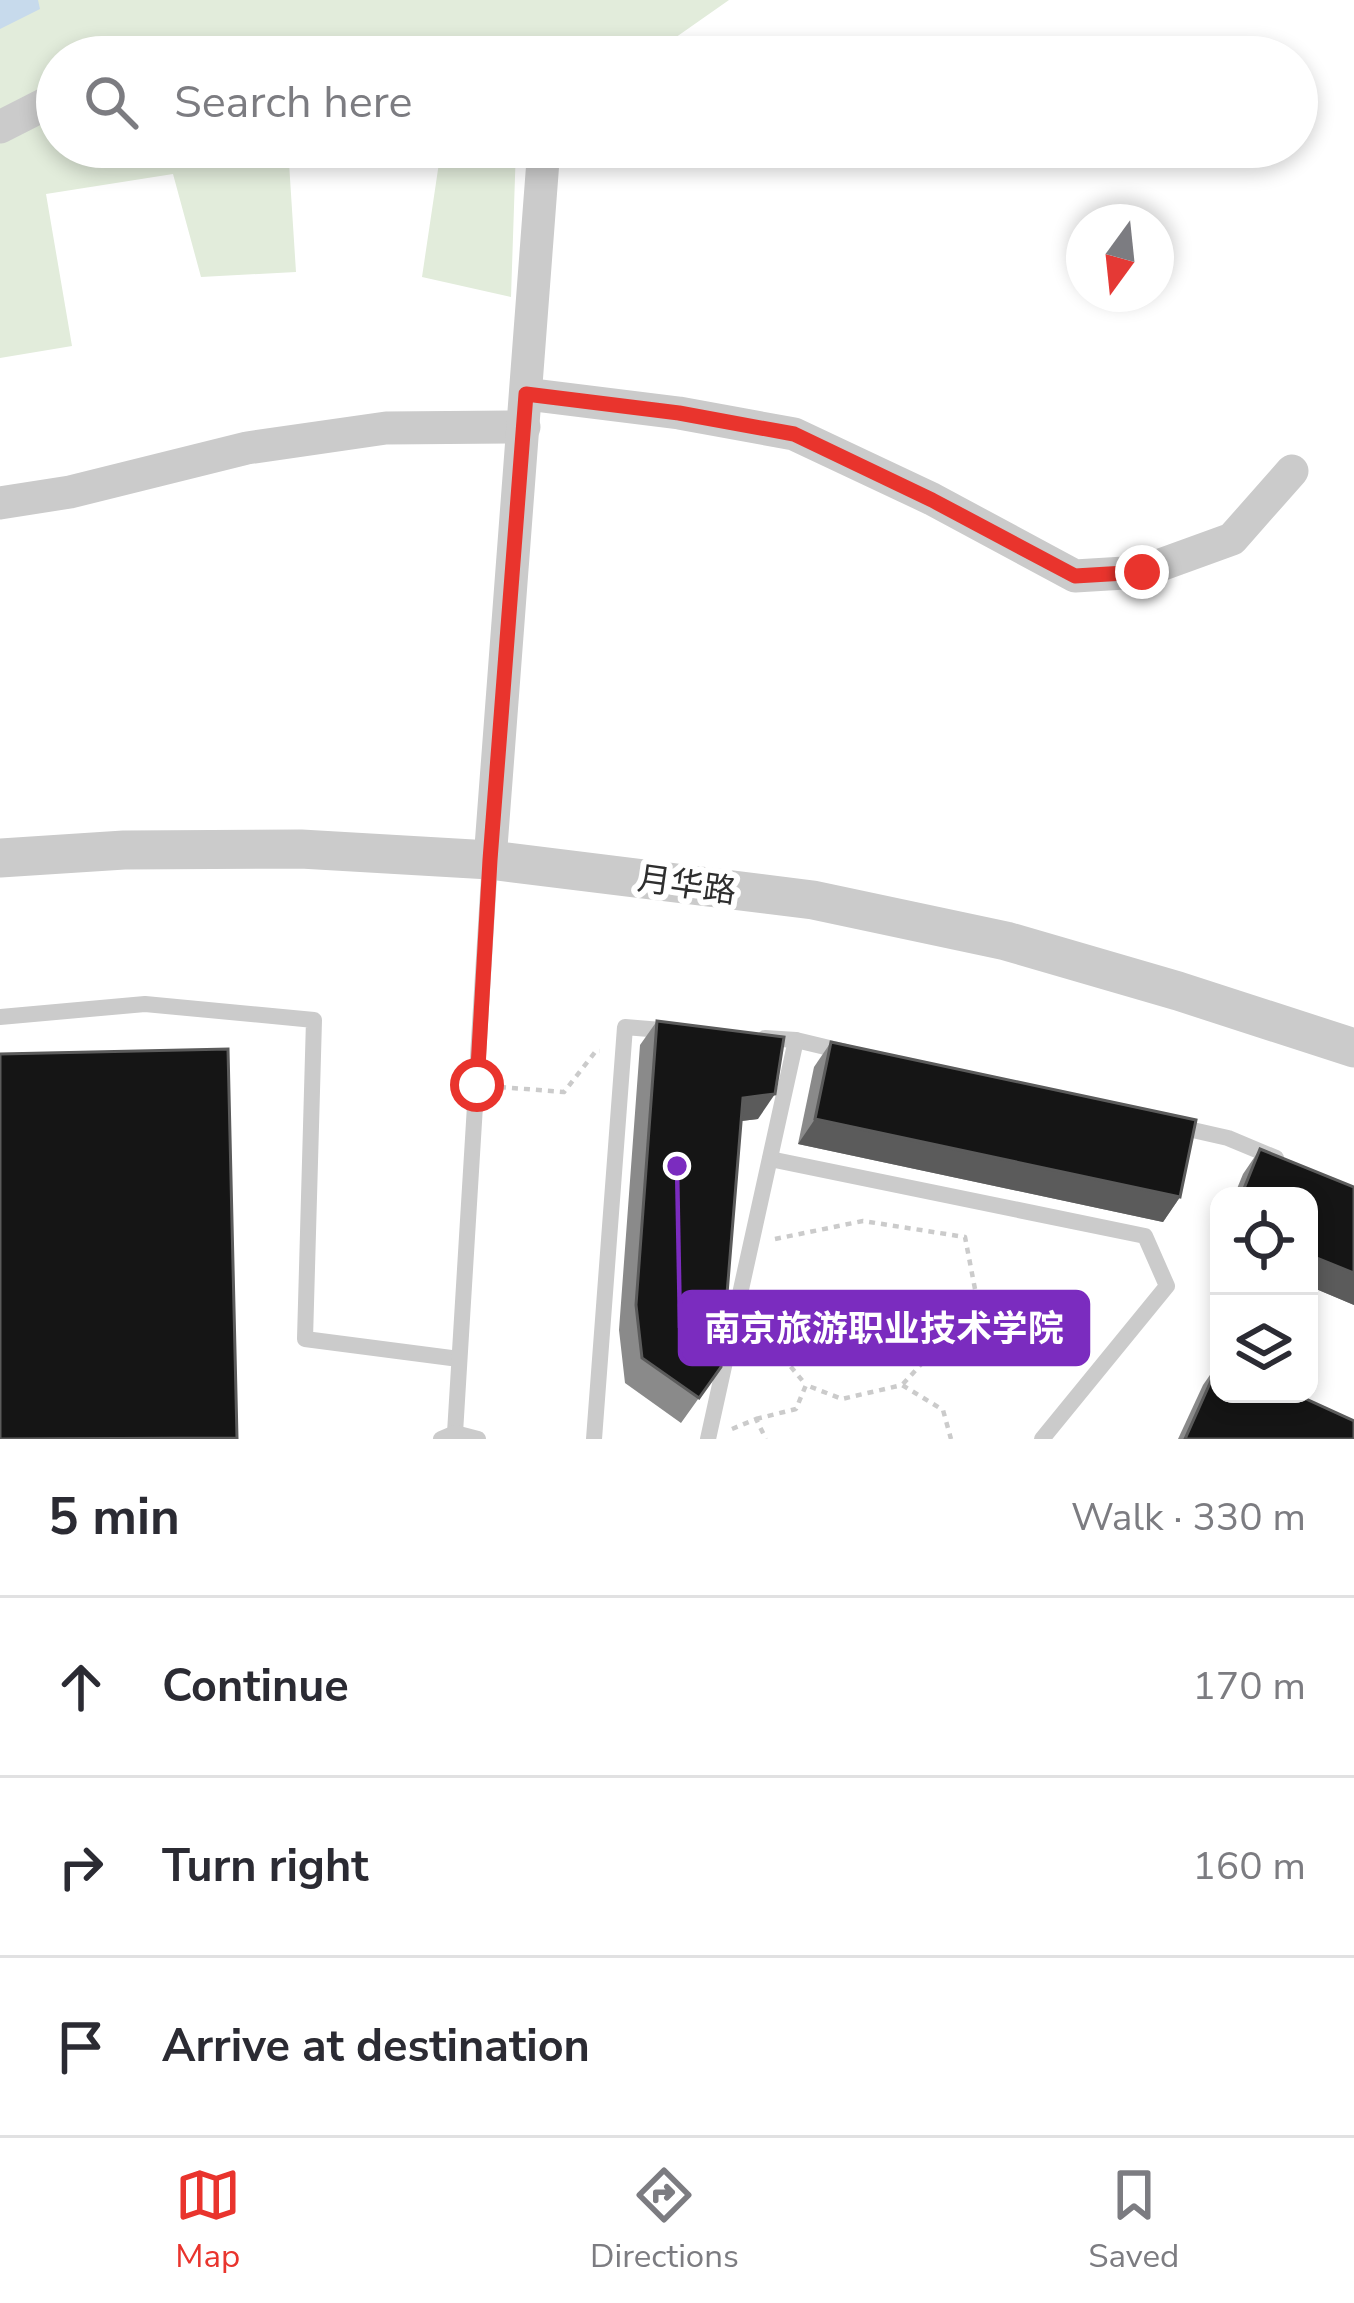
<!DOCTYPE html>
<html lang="en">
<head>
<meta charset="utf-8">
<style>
	:root { --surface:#fff; --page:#f7f7f7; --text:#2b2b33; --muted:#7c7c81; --line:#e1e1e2; --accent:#e9342d }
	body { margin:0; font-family:"Nunito Sans","Noto Sans SC",sans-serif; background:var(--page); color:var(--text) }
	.controls { position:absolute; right:36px; bottom:36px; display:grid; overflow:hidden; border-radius:24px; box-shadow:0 6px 18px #0003 }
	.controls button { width:108px; height:108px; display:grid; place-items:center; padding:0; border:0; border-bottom:3px solid var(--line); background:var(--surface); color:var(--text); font:60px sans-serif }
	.compass { position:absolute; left:1066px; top:204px; width:108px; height:108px; border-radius:50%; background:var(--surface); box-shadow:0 6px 18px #0003; rotate:195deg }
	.stop { position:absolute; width:36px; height:36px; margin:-27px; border:9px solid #e9342d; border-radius:50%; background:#fff }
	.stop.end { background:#e9342d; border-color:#fff; box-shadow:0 3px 12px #0008 }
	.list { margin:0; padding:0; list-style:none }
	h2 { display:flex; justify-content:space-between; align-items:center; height:156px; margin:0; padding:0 48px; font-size:51px }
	h2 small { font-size:39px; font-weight:400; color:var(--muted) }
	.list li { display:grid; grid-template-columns:78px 1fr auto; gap:36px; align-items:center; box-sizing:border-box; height:180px; padding:0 48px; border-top:3px solid var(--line) }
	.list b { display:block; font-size:45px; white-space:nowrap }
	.list em { font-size:39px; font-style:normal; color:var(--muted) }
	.icon { flex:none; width:66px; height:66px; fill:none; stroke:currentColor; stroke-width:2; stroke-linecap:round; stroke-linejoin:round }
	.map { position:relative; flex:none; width:1354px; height:1439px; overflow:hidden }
	.search { position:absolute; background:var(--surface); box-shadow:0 6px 18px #0003; left:36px; right:36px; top:36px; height:132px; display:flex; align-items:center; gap:30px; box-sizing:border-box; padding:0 42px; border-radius:66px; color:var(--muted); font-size:45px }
	.sheet { height:696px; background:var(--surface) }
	nav { display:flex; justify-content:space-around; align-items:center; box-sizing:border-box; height:168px; border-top:3px solid var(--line); background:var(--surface); font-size:33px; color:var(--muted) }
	nav a { display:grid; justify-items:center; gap:6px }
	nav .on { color:var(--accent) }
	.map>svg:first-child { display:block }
</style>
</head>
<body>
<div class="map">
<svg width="1354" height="1439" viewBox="0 0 1354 1439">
	<rect width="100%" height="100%" fill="#fff"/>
	<g fill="#e2ecdb">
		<path d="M0,0H729L652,54H519L518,57H57V147H288L296,272L201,277L173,174L46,194L72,346L0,358Z"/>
		<path d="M369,147H516L511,297L422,277L440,156Z"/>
	</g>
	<path fill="#c7daec" d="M0,0H38L40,9L0,29Z"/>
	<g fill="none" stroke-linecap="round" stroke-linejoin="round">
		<g stroke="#cbcbcb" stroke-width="4.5" stroke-dasharray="6 6" stroke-linecap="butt">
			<path d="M500,1087L564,1092L596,1051H600"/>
			<path d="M775,1239L863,1221L965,1237L975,1289L950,1333L902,1385"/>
			<path d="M751,1345L777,1350L806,1385"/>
			<path d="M756,1419L796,1409L806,1385L842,1399L902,1385L943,1410L951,1439"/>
			<path d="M732,1429L756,1419L766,1439"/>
		</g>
		<g stroke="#cbcbcb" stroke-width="16">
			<path d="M0,1017L145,1004L314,1020L305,1339L459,1359"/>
			<path d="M765,1038L796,1040L846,1052"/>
			<path d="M1175,1126L1228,1138L1276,1158"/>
			<path d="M770,1159L1145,1236L1167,1286L1042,1439"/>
			<path d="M455,1433L490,860"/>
			<path d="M441,1439L455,1433L478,1439"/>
			<path d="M594,1439L625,1027L673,1031"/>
			<path d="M708,1439L796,1040"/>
		</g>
		<g stroke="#cbcbcb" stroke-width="33">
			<path d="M0,127L57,98"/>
			<path d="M526,394L679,413L794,434L932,499L1075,576L1141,572L1232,539L1292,471"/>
			<path d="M0,503L70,492L247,448L386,428L524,427"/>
			<path d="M490,860L544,147"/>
		</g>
		<path stroke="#cbcbcb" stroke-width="39" d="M0,858L124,850L301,849L490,860L813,900L1006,941L1178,991L1354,1048"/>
	</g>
	<g fill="#8a8a8a">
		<path d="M657,1021L758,1119L741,1121L721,1367L681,1423L625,1383L619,1330L640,1045Z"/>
		<path d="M831,1042L1180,1197L1163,1222L798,1144L814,1067Z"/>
		<path d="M1260,1149L1354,1187V1305L1309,1286V1196H1234L1243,1174Z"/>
		<path d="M1219,1362L1354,1439H1178L1203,1385Z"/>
	</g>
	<g fill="#5b5b5b">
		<path d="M775,1094L758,1119L725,1123L743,1098Z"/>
		<path d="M815,1119L1180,1197L1163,1222L798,1144Z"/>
		<path d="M1309,1255L1354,1273V1305L1309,1286Z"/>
	</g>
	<g fill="#151515" stroke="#5b5b5b" stroke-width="3">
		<path d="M657,1021L784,1037L775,1094L743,1098L721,1367L699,1398L642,1358L636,1305Z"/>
		<path d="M831,1042L1196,1120L1180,1197L815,1119Z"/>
		<path d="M228,1049L237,1438L0,1439V1054Z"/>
		<path d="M1260,1149L1354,1187V1273L1309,1255V1196H1241Z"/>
		<path d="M1219,1363V1394H1295L1354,1421V1439H1185Z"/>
	</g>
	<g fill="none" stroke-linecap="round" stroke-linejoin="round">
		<path stroke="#e9342d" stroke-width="15" d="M477,1085L490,860L526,394L679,413L794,434L932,500L1075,576L1142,572"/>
	</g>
	<g text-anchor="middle" stroke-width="12" stroke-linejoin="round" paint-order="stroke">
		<g font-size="33" fill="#2e2e2e" stroke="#fff">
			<text transform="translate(687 884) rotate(8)" y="12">月华路</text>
		</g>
	</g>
	<path fill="none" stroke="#7b2cbf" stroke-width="4.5" d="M677 1166L680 1328"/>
	<circle fill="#7b2cbf" stroke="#fff" stroke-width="4.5" cx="677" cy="1166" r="12"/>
	<rect fill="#7b2cbf" stroke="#7b2cbf" stroke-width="4.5" x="680" y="1292" width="408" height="72" rx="12"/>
	<g font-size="36" text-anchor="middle" font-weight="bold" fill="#fff">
		<text x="884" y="1341">南京旅游职业技术学院</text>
	</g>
</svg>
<div class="controls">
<button><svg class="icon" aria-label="locate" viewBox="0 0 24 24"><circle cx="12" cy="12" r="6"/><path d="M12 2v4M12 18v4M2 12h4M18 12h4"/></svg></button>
<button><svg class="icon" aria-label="layers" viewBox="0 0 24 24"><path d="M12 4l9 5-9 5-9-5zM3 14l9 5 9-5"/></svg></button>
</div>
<svg class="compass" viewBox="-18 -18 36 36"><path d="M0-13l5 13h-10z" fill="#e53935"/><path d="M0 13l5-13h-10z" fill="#7c7c81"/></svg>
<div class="stop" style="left:477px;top:1085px"></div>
<div class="stop end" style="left:1142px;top:572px"></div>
<div class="search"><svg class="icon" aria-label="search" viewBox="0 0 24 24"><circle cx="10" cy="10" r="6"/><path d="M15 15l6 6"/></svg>Search here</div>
</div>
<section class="sheet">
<h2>5 min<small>Walk · 330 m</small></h2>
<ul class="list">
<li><svg class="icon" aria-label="ahead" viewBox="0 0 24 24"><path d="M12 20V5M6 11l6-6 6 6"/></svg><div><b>Continue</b></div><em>170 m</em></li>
<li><svg class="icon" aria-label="right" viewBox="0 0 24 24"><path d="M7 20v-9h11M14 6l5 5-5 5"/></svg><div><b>Turn right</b></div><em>160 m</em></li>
<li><svg class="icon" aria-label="arrive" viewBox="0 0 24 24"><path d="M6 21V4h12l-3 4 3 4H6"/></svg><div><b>Arrive at destination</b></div></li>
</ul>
</section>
<nav>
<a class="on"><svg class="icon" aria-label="map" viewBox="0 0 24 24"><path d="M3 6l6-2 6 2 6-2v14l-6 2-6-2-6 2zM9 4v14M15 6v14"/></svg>Map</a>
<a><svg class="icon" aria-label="directions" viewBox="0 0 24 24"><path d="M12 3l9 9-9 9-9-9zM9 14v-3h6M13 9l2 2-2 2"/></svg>Directions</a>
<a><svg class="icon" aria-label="saved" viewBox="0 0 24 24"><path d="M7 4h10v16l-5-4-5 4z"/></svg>Saved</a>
</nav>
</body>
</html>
